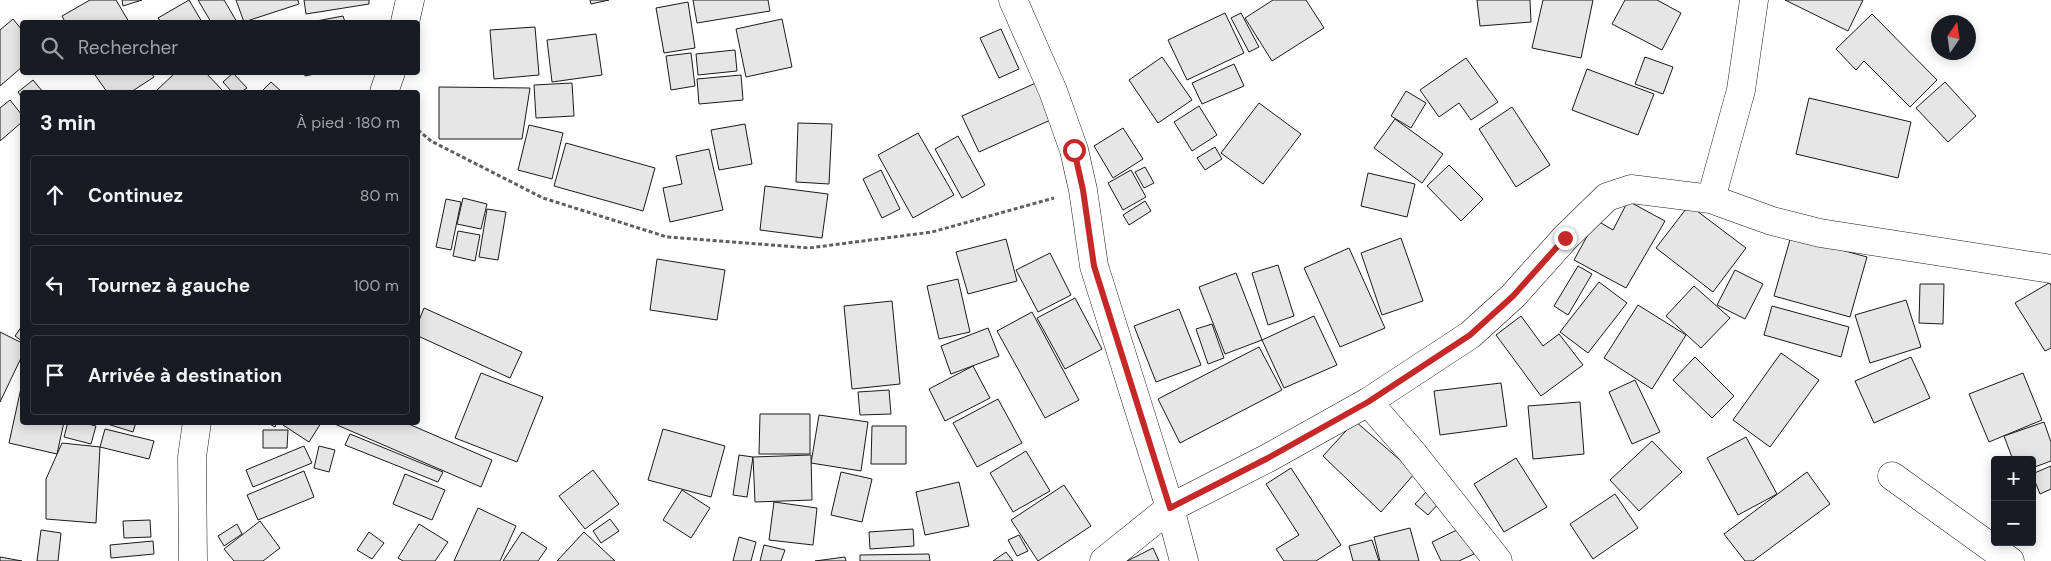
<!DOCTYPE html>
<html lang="fr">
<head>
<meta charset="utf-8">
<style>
	:root { --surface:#171b24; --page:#242831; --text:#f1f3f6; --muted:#9ea1a6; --line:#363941 }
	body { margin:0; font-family:"DM Sans",sans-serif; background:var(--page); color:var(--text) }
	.controls { position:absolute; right:15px; bottom:15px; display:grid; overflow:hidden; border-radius:5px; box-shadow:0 2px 12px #0003 }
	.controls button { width:45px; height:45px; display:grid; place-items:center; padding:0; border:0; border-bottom:1px solid var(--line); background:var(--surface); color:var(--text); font:25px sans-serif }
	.compass { position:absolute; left:1931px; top:15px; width:45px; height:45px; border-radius:50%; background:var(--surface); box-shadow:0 2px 12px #0003; rotate:13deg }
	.stop { position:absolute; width:15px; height:15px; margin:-11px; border:4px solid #c62828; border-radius:50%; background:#fff }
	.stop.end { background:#c62828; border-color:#fff; box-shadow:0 1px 5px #0008 }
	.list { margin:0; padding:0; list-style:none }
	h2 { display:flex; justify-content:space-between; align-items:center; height:65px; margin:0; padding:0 20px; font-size:21px }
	h2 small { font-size:16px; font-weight:400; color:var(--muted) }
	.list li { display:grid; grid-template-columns:32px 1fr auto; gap:15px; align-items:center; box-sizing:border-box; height:80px; margin:0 10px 10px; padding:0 10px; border:1px solid var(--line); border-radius:5px }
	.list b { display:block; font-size:19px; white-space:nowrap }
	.list em { font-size:16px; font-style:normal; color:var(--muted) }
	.icon { flex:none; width:28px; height:28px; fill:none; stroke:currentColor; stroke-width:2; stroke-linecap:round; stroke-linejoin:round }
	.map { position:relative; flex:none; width:2051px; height:561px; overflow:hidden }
	.search { position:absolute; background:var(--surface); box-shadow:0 2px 12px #0003; left:20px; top:20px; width:400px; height:55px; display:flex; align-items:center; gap:12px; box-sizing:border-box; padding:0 18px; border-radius:5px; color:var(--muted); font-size:19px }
	.panel { position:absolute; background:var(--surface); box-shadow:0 2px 12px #0003; left:20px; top:90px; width:400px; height:335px; border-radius:5px }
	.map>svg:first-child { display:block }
</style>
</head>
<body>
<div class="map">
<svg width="2051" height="561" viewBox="0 0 2051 561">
	<rect width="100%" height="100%" fill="#fff"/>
	<g fill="#e6e6e6" stroke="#1a1a1a">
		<path d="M90,0H116L129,22H65L62,16Z"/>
		<path d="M122,0H142L123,6Z"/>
		<path d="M189,0L202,22H161L158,18Z"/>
		<path d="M198,0H224L237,22H211Z"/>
		<path d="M236,0H298L299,4L244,22Z"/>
		<path d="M304,0H369V4L306,14Z"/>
		<path d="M590,0H609L591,4Z"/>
		<path d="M693,0H768L770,11L697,23Z"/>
		<path d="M1273,0H1306L1324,28L1272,61L1245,18Z"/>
		<path d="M1477,0H1530L1531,22L1480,26Z"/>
		<path d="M1543,0H1593L1581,58L1532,48Z"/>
		<path d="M1625,0H1657L1681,13L1662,50L1612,24Z"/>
		<path d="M1785,0H1863L1848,31Z"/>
		<path d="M688,2L695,48L664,53L656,8Z"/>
		<path d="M1225,13L1244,53L1187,80L1168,40Z"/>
		<path d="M1241,13L1259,47L1249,52L1231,18Z"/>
		<path d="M1872,14L1937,80L1910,107L1864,61L1856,70L1836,49Z"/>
		<path d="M343,16L345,22H311Z"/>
		<path d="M13,19L22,30V67L0,86V30Z"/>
		<path d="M782,19L792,67L746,77L736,29Z"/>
		<path d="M535,27L539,75L494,79L490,30Z"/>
		<path d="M1001,29L1019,69L999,78L980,38Z"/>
		<path d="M596,34L602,75L552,82L547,40Z"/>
		<path d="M735,50L737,71L698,75L696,54Z"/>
		<path d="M691,53L695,86L671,90L666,56Z"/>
		<path d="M1162,57L1192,100L1158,123L1129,80Z"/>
		<path d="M1645,57L1673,67L1663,94L1635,84Z"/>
		<path d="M1466,58L1498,102L1471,120L1459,103L1439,117L1420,90Z"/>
		<path d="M1234,64L1244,86L1202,104L1192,83Z"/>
		<path d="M1587,69L1654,94L1638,135L1572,110Z"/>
		<path d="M93,72H151L154,77L131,92H107Z"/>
		<path d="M176,72H205L224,92H155Z"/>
		<path d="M304,72H324L305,76Z"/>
		<path d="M233,73L247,88L241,92H232L223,82Z"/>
		<path d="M741,75L743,100L699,104L697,79Z"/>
		<path d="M33,80L43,92H22V98L18,92Z"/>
		<path d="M271,82L282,92H261Z"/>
		<path d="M1038,82L1055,118L979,152L962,116Z"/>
		<path d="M1945,82L1976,116L1948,142L1916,108Z"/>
		<path d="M572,83L574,116L536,118L534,85Z"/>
		<path d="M439,87L530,88L522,139H439Z"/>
		<path d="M1406,91L1426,103L1411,128L1391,116Z"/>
		<path d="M1809,98L1911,122L1898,178L1796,154Z"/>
		<path d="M10,100L22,115V122L0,141V108Z"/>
		<path d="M1259,103L1301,134L1263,184L1221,153Z"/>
		<path d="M1199,106L1217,135L1192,151L1174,122Z"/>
		<path d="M1512,107L1550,165L1516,187L1479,129Z"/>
		<path d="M1395,119L1443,154L1422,183L1374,148Z"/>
		<path d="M798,123L832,124L829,184L796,182Z"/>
		<path d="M745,124L752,164L719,170L711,130Z"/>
		<path d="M529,125L563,133L552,179L518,170Z"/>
		<path d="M1123,128L1143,159L1113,178L1094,146Z"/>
		<path d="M918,133L954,195L913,218L878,155Z"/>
		<path d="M958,136L985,185L962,198L935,149Z"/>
		<path d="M566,143L655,168L643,211L554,186Z"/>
		<path d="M1215,147L1222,159L1205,170L1197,158Z"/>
		<path d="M709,149L723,210L670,222L663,188L682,184L676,156Z"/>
		<path d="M1449,165L1483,199L1461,221L1427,186Z"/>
		<path d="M1145,167L1154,183L1144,188L1135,172Z"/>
		<path d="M881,170L900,209L882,218L863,179Z"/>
		<path d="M1131,170L1146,197L1123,210L1108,183Z"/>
		<path d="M1368,173L1415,184L1407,217L1361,206Z"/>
		<path d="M765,186L828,194L822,238L760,230Z"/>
		<path d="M463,198L487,204L481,229L457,224Z"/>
		<path d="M446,199L461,202L451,250L436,247Z"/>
		<path d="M1145,201L1151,211L1129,225L1123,215Z"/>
		<path d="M1628,201L1665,221L1626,288L1574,260L1596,220L1613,230Z"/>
		<path d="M1689,205L1746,248L1713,292L1656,248Z"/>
		<path d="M487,209L506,212L498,260L479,257Z"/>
		<path d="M458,231L480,235L475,261L453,256Z"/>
		<path d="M1791,236L1867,257L1850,317L1774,296Z"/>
		<path d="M1401,238L1423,301L1382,315L1361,253Z"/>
		<path d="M1006,239L1017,281L968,294L956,252Z"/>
		<path d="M1349,248L1385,328L1340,347L1304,268Z"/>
		<path d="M1050,253L1071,295L1038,312L1016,270Z"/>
		<path d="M657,259L725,270L717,320L650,310Z"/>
		<path d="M1278,265L1294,316L1268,325L1252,273Z"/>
		<path d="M1578,266L1592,274L1568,315L1554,306Z"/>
		<path d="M1735,270L1763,284L1745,319L1717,305Z"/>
		<path d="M1236,273L1262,340L1225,354L1199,287Z"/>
		<path d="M958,279L970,332L939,339L927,286Z"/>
		<path d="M1599,282L1627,303L1588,353L1560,332Z"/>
		<path d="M2049,283L2051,285V348L2045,351L2015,303Z"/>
		<path d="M1920,284H1944L1943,324L1919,323Z"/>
		<path d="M1694,286L1730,318L1701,348L1666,316Z"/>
		<path d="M1075,298L1102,349L1065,369L1037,318Z"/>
		<path d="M1906,300L1921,347L1870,363L1855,315Z"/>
		<path d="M892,301L900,384L852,389L844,306Z"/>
		<path d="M1638,305L1686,335L1652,389L1604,358Z"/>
		<path d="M1772,306L1849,327L1841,357L1764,335Z"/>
		<path d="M424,308L522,352L510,378L418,336V323Z"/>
		<path d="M1179,309L1201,365L1156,382L1134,326Z"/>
		<path d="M1032,312L1079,400L1045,418L997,331Z"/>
		<path d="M1314,316L1337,365L1284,388L1262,340Z"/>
		<path d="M1521,316L1543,346L1559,334L1583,365L1541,396L1496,335Z"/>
		<path d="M1212,324L1224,358L1208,364L1196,329Z"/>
		<path d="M22,326V341L15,336Z"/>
		<path d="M988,328L999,356L951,374L941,346Z"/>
		<path d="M0,332L22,343V356L0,402Z"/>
		<path d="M1259,347L1282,390L1180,443L1158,399Z"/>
		<path d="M1781,353L1819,380L1770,447L1733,420Z"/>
		<path d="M1695,357L1734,396L1712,418L1673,380Z"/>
		<path d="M1911,357L1930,398L1874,423L1855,381Z"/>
		<path d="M973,366L990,398L945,421L929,389Z"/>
		<path d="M481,373L543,397L517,462L455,438Z"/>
		<path d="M2023,373L2042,420L1989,442L1969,394Z"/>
		<path d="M1635,380L1660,432L1632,444L1609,392Z"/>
		<path d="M1501,383L1507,426L1440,435L1434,391Z"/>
		<path d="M21,388L22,422H64L57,454L9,443Z"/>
		<path d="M889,390L891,414L860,415L858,392Z"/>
		<path d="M998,399L1022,443L977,467L953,423Z"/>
		<path d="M1580,402L1584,454L1533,459L1528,406Z"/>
		<path d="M760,414H810V454H759Z"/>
		<path d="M819,415L868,422L861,471L811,463Z"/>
		<path d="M1355,421L1415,473L1381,512L1323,456Z"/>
		<path d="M68,422H80L96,426L91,444L64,437Z"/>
		<path d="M101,422H136L133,432Z"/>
		<path d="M266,422H277L275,427Z"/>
		<path d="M285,422H320L321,423L309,442L283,425Z"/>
		<path d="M330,422H404L492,460L481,487Z"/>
		<path d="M2044,422L2051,442V461L2032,468V460H2013L2004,436Z"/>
		<path d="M872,426H906V464H871Z"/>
		<path d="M105,429L154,441L149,459L100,447Z"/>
		<path d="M663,429L725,446L711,497L648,480Z"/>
		<path d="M263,430H288L287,448H263Z"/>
		<path d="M350,434L443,472L438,482L345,445Z"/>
		<path d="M1746,437L1777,494L1738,515L1707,458Z"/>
		<path d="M1652,441L1682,472L1639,511L1610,480Z"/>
		<path d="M62,443L100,447L96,523L46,519V479Z"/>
		<path d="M304,446L312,463L253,487L246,470Z"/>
		<path d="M319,446L335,450L329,472L314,468Z"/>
		<path d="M1026,451L1050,491L1013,512L990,473Z"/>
		<path d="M739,455L753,457L747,497L733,495Z"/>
		<path d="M811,455L812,500L755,502L753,457Z"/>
		<path d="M1516,458L1547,507L1504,532L1474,484Z"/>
		<path d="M2051,466V489L2040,494L2032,474Z"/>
		<path d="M1291,468L1341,545L1316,561H1284L1276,549L1299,535L1266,484Z"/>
		<path d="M593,470L619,504L585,529L559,496Z"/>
		<path d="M304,471L314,497L258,520L247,495Z"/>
		<path d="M841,472L872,479L862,522L831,515Z"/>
		<path d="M1807,472L1830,504L1753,561H1745L1724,534Z"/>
		<path d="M405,474L445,490L432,520L393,504Z"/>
		<path d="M959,482L969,526L925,535L916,492Z"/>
		<path d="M1064,485L1091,526L1038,561L1011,520Z"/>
		<path d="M682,490L710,508L691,538L663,520Z"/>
		<path d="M1428,490L1440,502L1428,515L1415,504Z"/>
		<path d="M1615,494L1638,528L1593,559L1570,524Z"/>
		<path d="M774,502L817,508L813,545L769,540Z"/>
		<path d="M478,508L516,526L500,561H454Z"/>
		<path d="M610,519L619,531L601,543L593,531Z"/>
		<path d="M150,520L151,537L124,538L123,521Z"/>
		<path d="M260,521L280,548L263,561H234L224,549Z"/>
		<path d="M237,524L242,534L224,546L218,536Z"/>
		<path d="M419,524L448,542L435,561H403L398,558Z"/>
		<path d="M1410,528L1419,561H1380L1374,537Z"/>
		<path d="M1461,528L1474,554L1459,561H1441L1432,542Z"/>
		<path d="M913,529L914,546L870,549L869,532Z"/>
		<path d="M41,530L61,533L58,561H37Z"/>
		<path d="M369,532L384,543L372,559L357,550Z"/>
		<path d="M522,532L547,548L538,561H503Z"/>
		<path d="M584,532L615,561H557Z"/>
		<path d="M1019,535L1028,551L1017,556L1008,540Z"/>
		<path d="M739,537L756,542L751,561H733Z"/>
		<path d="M1372,540L1379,561H1353L1349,546Z"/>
		<path d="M153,541L154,554L111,558L110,545Z"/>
		<path d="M764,545L785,550L781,561H760Z"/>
		<path d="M1153,548L1159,561H1127Z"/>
		<path d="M1006,552L1013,561H993Z"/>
		<path d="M929,554L930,561H860V555Z"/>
		<path d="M0,557L22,561H0Z"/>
		<path d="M845,557L846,561H815Z"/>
	</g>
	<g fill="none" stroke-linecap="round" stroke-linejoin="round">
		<defs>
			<g id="street">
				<path d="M1013,0L1053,91L1074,150L1083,190L1094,266L1170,508L1184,561"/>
				<path d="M1711,199L1741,90L1754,0"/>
				<path d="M1368,402L1411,451L1498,561"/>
				<path d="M1892,476L2010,561"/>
				<path d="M1104,561L1170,508L1268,458L1368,402L1470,335L1513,296L1565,238L1607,197L1631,189L1711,199L1772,221L1820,233L2051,269"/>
			</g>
			<g id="highway">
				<path d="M405,22L410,0"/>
				<path d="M384,92L391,72"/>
				<path d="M193,561L192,457L197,422"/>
			</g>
		</defs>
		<use href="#street" stroke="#1a1a1a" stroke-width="29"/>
		<use href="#highway" stroke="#1a1a1a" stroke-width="29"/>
		<path stroke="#5f5f5f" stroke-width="3" stroke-dasharray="4 2.5" stroke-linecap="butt" d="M418,130L431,141L543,198L667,237L809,248L932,232L1054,198"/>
		<use href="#street" stroke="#fff" stroke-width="28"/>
		<use href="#highway" stroke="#fff" stroke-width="28"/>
	</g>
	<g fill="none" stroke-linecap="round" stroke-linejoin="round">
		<path stroke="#c62828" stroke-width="6" d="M1074,150L1083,190L1094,266L1170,508L1268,458L1368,402L1470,335L1513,296L1565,238"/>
	</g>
</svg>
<div class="controls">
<button>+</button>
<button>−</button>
</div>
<svg class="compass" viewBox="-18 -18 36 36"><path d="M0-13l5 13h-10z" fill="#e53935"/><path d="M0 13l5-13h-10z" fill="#9ea1a6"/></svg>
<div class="stop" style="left:1074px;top:150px"></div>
<div class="stop end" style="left:1565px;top:238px"></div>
<div class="search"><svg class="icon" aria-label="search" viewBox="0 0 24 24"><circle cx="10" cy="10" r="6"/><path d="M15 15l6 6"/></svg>Rechercher</div>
<section class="panel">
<h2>3 min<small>À pied · 180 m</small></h2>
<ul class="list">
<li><svg class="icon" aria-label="ahead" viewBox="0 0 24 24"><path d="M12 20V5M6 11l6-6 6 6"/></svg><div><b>Continuez</b></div><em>80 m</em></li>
<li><svg class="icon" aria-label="left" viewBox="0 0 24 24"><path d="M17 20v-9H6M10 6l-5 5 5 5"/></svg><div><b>Tournez à gauche</b></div><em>100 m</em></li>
<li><svg class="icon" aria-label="arrive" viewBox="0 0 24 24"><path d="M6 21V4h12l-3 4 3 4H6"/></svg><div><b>Arrivée à destination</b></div></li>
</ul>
</section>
</div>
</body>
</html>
